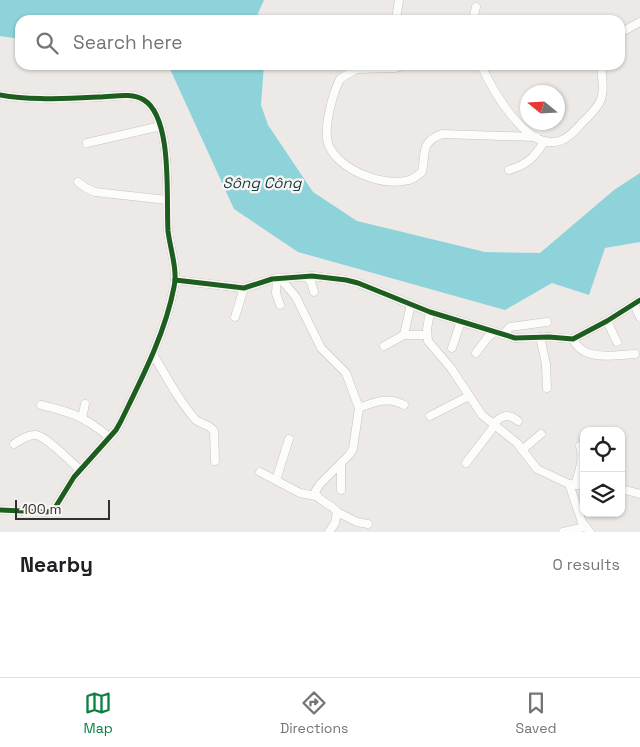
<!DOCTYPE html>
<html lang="en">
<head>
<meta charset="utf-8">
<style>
	:root { --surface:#fff; --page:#f6f6f6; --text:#202124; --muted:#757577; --line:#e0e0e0; --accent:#0b8043 }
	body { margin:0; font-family:"Space Grotesk",sans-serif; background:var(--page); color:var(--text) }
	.controls { position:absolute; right:15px; bottom:15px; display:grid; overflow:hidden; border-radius:10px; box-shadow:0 1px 4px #0004 }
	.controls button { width:45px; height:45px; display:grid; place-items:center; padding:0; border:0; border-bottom:1px solid var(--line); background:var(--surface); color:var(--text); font:25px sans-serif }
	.compass { position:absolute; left:520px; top:85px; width:45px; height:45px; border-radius:50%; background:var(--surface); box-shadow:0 1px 4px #0004; rotate:288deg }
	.scale { position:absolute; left:15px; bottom:12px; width:95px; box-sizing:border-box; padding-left:5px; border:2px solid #312f2f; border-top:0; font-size:14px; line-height:18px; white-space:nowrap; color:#312f2f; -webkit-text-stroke:4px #faf5f3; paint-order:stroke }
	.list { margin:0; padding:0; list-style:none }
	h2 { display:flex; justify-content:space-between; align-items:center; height:65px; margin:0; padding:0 20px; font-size:21px }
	h2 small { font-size:16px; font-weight:400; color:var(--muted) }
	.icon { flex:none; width:28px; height:28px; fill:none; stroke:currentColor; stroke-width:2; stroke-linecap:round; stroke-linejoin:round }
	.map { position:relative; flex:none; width:640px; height:532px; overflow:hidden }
	.search { position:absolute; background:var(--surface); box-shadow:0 1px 4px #0004; left:15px; right:15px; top:15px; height:55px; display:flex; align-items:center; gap:12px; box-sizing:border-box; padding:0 18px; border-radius:15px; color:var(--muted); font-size:19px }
	.sheet { height:145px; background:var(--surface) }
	nav { display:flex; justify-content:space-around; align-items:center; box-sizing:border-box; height:70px; border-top:1px solid var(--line); background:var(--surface); font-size:14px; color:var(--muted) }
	nav a { display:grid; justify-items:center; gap:2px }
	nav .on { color:var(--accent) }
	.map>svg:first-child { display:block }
</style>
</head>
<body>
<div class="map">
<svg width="640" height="532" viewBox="0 0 640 532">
	<rect width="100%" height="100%" fill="#ece9e7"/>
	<g fill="#8fd3da">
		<path d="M0,0H264L255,20H20V39L0,36Z"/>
		<path d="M167,65H264L261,105L268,125L313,192L357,221L485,252L540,253L614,190L640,173V242L605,248L589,295L552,283L505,310L298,252L234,209L170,69Z"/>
	</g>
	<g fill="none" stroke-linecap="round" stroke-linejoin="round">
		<defs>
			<g id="minor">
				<path d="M396,20L399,0"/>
				<path d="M473,20L476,7"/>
				<path d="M620,33L640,22"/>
				<path d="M404,65L395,68L356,69L340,79C333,93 322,130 329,146C341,171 383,187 409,180C414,179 418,175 422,172C426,153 420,142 442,134L536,137"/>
				<path d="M481,65C492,89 528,155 562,140C570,137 576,129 582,123C606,100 604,97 601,65"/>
				<path d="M0,95C32,101 67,98 99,97C113,97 131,92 144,100C173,118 166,199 168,231C170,248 178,271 174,287C165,334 142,378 121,421L116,430L74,477L53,511L46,512L0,510"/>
				<path d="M87,143L161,126"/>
				<path d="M509,170C529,164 534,157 545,141"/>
				<path d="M78,182L86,188L95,192L167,200"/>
				<path d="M307,277L311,282L314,292"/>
				<path d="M277,278L276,293L280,305"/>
				<path d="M280,278L296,297L321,348L346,373L359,408L353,449L349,455L320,484L315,492C318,502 332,504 337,512L335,523L329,532"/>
				<path d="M175,280L244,288L272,279L312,276L346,280L358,283L430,312L515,338L549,337L573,339L607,321L640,300"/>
				<path d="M634,304L640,317"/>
				<path d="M430,312L427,329L428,341L451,368L482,415L517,443L537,469L569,484L584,486"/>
				<path d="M235,317L244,288"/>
				<path d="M607,321L617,342"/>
				<path d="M404,335L410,308"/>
				<path d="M503,335L510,327L547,322"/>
				<path d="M540,337L546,364L547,388"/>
				<path d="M573,339C583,362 614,355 635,354"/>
				<path d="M384,346L404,335H427"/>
				<path d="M452,348L461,321"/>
				<path d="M476,353L488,337L495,332"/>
				<path d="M153,354C166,376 178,400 195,419C201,425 209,424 214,431L215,461"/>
				<path d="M41,405C71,412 85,417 109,437"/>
				<path d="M359,408C374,402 389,396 404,405"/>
				<path d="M430,416L469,396"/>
				<path d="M82,418L85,404"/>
				<path d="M493,424C502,416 507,412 518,421"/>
				<path d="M14,444C20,440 29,434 36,435C46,436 72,463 80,470"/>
				<path d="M522,450L541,434"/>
				<path d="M466,463L495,425"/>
				<path d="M341,464V490"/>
				<path d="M260,472L300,493L316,496"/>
				<path d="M276,480L289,439"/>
				<path d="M569,484L582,522L590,532"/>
				<path d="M575,485C579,472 584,459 580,446"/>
				<path d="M621,489L640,494"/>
				<path d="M337,512L357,522L368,524"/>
				<path d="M563,532L585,527"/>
			</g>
		</defs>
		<use href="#minor" stroke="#c6c4c3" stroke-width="9"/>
		<use href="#minor" stroke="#fcfcfb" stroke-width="8"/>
		<defs>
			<g id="cycleway">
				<path d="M0,95C32,101 67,98 99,97C113,97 131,92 144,100C173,118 166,199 168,231C170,248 178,271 174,287C165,334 142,378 121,421L116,430L74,477L53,511L46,512L0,510"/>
				<path d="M175,280L244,288L272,279L312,276L346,280L358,283L430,312L515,338L549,337L573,339L607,321L640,300"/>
			</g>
		</defs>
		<use href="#cycleway" stroke="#faf5f3" stroke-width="8"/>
		<use href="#cycleway" stroke="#1b5e20" stroke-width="5"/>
	</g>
	<g text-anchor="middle" stroke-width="4.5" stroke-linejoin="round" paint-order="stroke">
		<g font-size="15" font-style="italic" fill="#134146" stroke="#faf5f3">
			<text x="262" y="188">Sông Công</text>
		</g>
	</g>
</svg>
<div class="controls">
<button><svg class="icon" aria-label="locate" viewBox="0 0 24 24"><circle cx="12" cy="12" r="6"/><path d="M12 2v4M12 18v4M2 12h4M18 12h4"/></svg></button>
<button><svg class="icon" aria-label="layers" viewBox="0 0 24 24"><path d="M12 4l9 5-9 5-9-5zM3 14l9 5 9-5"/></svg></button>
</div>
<svg class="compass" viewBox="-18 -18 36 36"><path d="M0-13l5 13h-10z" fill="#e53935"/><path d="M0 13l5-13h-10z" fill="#757577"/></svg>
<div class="scale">100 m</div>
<div class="search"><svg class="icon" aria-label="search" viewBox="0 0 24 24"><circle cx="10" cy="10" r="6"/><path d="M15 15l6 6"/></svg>Search here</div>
</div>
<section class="sheet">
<h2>Nearby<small>0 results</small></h2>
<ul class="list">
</ul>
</section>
<nav>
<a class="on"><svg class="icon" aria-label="map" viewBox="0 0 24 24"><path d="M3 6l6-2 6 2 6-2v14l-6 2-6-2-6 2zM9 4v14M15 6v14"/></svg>Map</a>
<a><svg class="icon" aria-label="directions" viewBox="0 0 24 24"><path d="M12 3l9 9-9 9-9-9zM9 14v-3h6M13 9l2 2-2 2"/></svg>Directions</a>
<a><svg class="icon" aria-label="saved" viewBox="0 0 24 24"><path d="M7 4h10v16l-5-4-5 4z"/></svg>Saved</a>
</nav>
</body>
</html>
